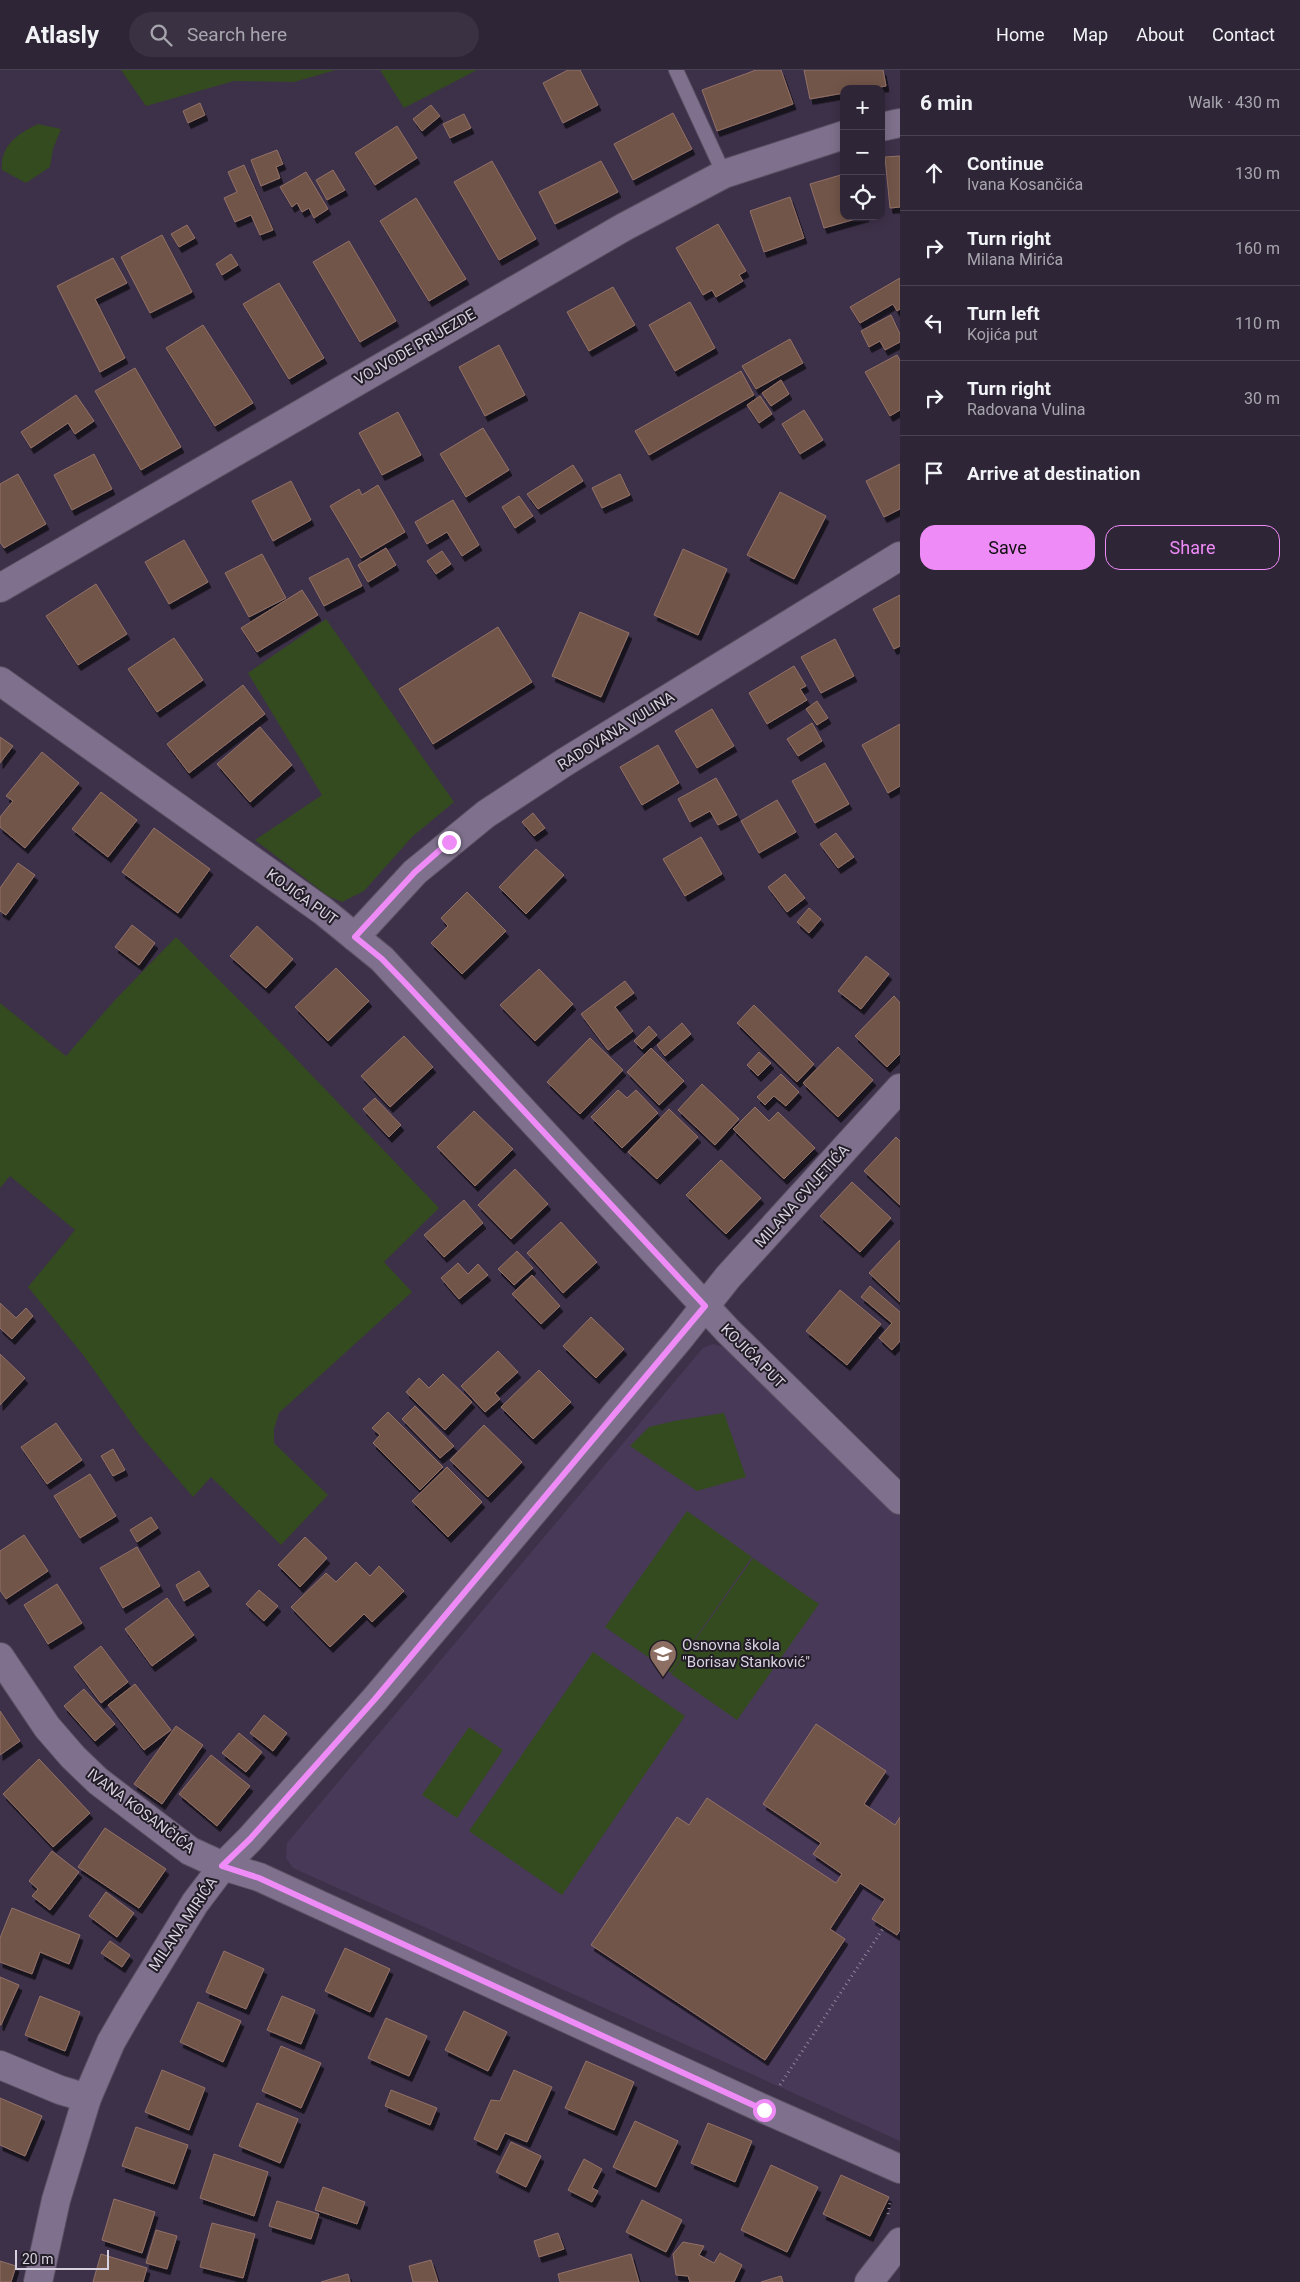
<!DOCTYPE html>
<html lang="en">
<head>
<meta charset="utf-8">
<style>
	:root { --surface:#2e2537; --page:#3a3142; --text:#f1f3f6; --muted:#a7a5ad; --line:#494252; --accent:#ef8bf7 }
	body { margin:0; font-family:Roboto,sans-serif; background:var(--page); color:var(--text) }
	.controls { position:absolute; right:15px; top:15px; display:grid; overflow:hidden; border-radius:10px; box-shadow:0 2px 12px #0003 }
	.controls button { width:45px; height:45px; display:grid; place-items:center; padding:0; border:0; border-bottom:1px solid var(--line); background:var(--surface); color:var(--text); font:25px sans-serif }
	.scale { position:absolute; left:15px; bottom:12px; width:94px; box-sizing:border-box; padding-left:5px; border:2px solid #d8d1e0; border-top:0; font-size:14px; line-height:18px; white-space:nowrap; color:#d8d1e0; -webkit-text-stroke:4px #211c26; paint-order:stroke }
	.stop { position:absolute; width:15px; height:15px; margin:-11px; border:4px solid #ef8bf7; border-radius:50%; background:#fff }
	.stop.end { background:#ef8bf7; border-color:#fff; box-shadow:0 1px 5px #0008 }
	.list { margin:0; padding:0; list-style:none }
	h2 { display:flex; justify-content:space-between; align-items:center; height:65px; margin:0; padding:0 20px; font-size:21px }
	h2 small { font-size:16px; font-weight:400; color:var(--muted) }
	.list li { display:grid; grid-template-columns:32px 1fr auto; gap:15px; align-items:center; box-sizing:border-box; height:75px; padding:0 20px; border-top:1px solid var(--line) }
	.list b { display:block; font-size:19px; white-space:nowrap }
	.list p { margin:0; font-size:16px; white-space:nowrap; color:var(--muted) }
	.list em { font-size:16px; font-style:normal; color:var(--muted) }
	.actions { display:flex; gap:10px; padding:15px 20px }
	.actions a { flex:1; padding:11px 0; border:1px solid var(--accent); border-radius:15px; text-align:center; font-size:18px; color:var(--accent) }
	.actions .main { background:var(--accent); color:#111 }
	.icon { flex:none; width:28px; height:28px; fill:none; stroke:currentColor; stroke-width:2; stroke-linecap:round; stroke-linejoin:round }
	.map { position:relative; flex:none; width:900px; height:2212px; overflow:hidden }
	header { display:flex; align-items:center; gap:30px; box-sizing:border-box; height:70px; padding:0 25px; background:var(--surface); border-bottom:1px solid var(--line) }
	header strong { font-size:24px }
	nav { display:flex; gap:28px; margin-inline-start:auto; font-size:18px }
	.search { width:350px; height:45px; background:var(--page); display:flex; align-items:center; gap:12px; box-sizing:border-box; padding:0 18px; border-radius:28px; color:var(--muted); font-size:19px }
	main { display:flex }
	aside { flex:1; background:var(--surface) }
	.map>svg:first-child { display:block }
</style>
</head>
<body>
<header>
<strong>Atlasly</strong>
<div class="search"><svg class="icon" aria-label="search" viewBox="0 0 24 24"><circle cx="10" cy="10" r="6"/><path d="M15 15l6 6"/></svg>Search here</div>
<nav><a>Home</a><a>Map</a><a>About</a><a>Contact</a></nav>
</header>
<main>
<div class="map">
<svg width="900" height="2212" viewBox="0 0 900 2212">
	<defs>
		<filter id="shadow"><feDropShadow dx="3" dy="5.5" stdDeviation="0" flood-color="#0009"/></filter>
	</defs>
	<rect width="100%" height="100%" fill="#3d3149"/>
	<path fill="#493958" d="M713,1274L724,1277L900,1443V2071L293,1798L286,1788L287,1773L703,1278Z"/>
	<g fill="#344a1f">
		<path d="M121,0H336L294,12L234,11L146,36Z"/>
		<path d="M380,0H477L404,38Z"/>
		<path d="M38,54L61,59L53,79L50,97L26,113L2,100C0,75 18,64 38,54Z"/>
		<path d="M326,549L454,732L412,767L364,821L342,832L328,826L255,770L322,725L248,603Z"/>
		<path d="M176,867L255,946L439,1138L384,1192L412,1222L279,1343L274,1359V1373L328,1425L281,1475L211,1407L193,1427L139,1364L84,1286L28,1217L75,1160L10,1106L0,1118V933L66,986L115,930Z"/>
		<path d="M724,1343L746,1407L697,1421L630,1376L649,1357L674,1351Z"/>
		<path d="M687,1441L752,1487L671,1603L605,1557Z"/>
		<path d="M753,1488L819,1534L737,1650L671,1604Z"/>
		<path d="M593,1582L685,1646L562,1825L469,1761Z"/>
		<path d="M469,1657L503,1680L457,1748L422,1725Z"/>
	</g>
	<g fill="#72544a" stroke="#927167" filter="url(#shadow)">
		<path d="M568,0H580L598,35L563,53L543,13Z"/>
		<path d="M756,0H781L793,34L717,61L702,20Z"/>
		<path d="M804,0H883L886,16L869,19H844V23L810,29Z"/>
		<path d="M200,33L205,45L188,53L183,41Z"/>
		<path d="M431,35L440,46L422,61L413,49Z"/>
		<path d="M673,43L692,79L633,110L614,74Z"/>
		<path d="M464,44L471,58L450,68L443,54Z"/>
		<path d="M397,56L417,88L375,115L355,83Z"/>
		<path d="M277,80L283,94L276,97L280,108L261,116L251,90Z"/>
		<path d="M900,86V137L890,138L885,87Z"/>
		<path d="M492,91L536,169L499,190L454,112Z"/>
		<path d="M601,91L618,122L555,154L539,122Z"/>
		<path d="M244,95L273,160L260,165L251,145L235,152L224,128L237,122L228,102Z"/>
		<path d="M333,100L345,120L327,130L316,110Z"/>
		<path d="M306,102L328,139L314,148L309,138L302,142L297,133L292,137L280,117Z"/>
		<path d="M844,104V146H866L824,158L810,114Z"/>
		<path d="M790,127L804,168L764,182L750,141Z"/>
		<path d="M416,128L466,209L429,231L380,151Z"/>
		<path d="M718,154L746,201L739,205L743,211L716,227L712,220L703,225L676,178Z"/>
		<path d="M187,155L195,168L179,177L171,164Z"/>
		<path d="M162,165L192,222L150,243L121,187Z"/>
		<path d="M349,171L396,251L360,272L313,192Z"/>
		<path d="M231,184L238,195L222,205L216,194Z"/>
		<path d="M113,188L127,213L95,229L125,288L100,302L57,216Z"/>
		<path d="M900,208V239L897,241L893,234L860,253L850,237Z"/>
		<path d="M279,213L324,288L289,309L243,234Z"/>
		<path d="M613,217L635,255L589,281L567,242Z"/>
		<path d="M690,232L715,278L675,301L649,255Z"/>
		<path d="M891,245L900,264V272L885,280L880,271L869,277L861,261Z"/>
		<path d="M203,255L253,333L215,356L166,278Z"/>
		<path d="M790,269L803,293L756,319L742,296Z"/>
		<path d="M499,275L525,325L485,346L459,297Z"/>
		<path d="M897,285L900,290V340L890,346L865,302Z"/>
		<path d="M135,298L181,377L141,400L95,321Z"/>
		<path d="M741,301L754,325L649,385L635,361Z"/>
		<path d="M781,310L789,324L771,336L762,323Z"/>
		<path d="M76,325L94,351L75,364L68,353L31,378L21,362Z"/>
		<path d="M760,326L772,344L759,353L747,335Z"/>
		<path d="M804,340L823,370L800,384L782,354Z"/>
		<path d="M398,342L421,385L382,405L359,363Z"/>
		<path d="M483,358L509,400L466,427L440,384Z"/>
		<path d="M94,384L112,419L72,440L54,405Z"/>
		<path d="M900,394V439L884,447L866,411Z"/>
		<path d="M573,395L583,411L538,439L527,424Z"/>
		<path d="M18,404L46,454L4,478L0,472V414Z"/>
		<path d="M620,404L630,425L602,438L592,418Z"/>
		<path d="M291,411L311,450L273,471L252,431Z"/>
		<path d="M378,415L405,462L361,488L330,436L359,419L362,425Z"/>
		<path d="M780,422L826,446L794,509L747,485Z"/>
		<path d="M519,426L533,446L515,458L502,437Z"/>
		<path d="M453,430L479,475L462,486L447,462L427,474L415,452Z"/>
		<path d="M184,470L208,512L169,534L145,492Z"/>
		<path d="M386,478L396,495L368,512L358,495Z"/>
		<path d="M683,479L727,499L698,565L654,545Z"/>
		<path d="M442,481L451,494L436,504L427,491Z"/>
		<path d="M262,484L286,528L249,547L225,503Z"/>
		<path d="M348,488L362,516L324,536L309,508Z"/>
		<path d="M96,514L127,564L78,595L46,546Z"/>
		<path d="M302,520L318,545L257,582L241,558Z"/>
		<path d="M900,525V576L894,579L873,539Z"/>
		<path d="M580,542L629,563L601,627L552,606Z"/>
		<path d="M498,557L532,612L433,674L399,619Z"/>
		<path d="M174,568L203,610L157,642L128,599Z"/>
		<path d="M835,569L854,606L821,623L801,587Z"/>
		<path d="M794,596L806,616L800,619L807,630L767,654L749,623Z"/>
		<path d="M243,615L265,644L189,703L167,674Z"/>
		<path d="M817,631L828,648L817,655L806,639Z"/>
		<path d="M712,639L734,676L697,698L675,661Z"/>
		<path d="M812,653L822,671L798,686L787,669Z"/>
		<path d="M900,654V716L888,723L862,675Z"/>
		<path d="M260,657L292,695L250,732L217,694Z"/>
		<path d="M0,667L13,676L0,693Z"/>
		<path d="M658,675L679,713L642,735L620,697Z"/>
		<path d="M42,682L79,713L25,778L0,757V747L13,731L6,726Z"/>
		<path d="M825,693L849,734L815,753L792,711Z"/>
		<path d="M716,708L737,745L718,755L710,741L690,752L678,729Z"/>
		<path d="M101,722L137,750L108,787L72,759Z"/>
		<path d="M777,730L796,762L759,783L741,751Z"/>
		<path d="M533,743L545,758L534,766L522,752Z"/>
		<path d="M154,758L210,799L178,843L122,802Z"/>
		<path d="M836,763L854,787L838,798L820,774Z"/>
		<path d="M701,767L722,804L685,826L663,789Z"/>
		<path d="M536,779L564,805L526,844L499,817Z"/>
		<path d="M18,793L35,805L6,845L0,841V818Z"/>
		<path d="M785,804L805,828L787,842L768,817Z"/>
		<path d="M467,822L506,861L462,904L431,873L448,856L441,848Z"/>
		<path d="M809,838L821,849L809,863L797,852Z"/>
		<path d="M132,855L155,873L139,895L115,877Z"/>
		<path d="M257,856L293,889L266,918L230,886Z"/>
		<path d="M866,886L889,904L861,939L838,921Z"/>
		<path d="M336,898L369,931L328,971L295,937Z"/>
		<path d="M539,899L573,934L535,971L500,935Z"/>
		<path d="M625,911L634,923L615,937L633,961L608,980L581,944Z"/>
		<path d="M894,926L900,933V984L887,997L855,966Z"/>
		<path d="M754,935L814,994L797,1012L737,953Z"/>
		<path d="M682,953L691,964L665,986L657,975Z"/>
		<path d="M649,956L657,965L642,979L634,971Z"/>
		<path d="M404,966L433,997L390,1037L361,1006Z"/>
		<path d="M590,968L623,1000L580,1044L547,1012Z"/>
		<path d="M838,977L873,1010L838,1047L803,1013Z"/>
		<path d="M651,978L684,1011L659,1035L627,1002Z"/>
		<path d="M759,982L771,993L758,1006L747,995Z"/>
		<path d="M781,1004L799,1022L786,1036L774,1026L765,1035L757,1027Z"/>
		<path d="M702,1014L739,1049L715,1075L678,1040Z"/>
		<path d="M618,1020L627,1028L636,1020L658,1043L622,1078L591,1047Z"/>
		<path d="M375,1028L401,1055L389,1067L363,1039Z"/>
		<path d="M755,1037L769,1051L778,1042L815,1078L784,1109L733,1059Z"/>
		<path d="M669,1039L698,1067L657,1109L628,1082Z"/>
		<path d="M474,1041L513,1079L475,1116L437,1077Z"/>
		<path d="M896,1067L900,1071V1135L864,1101Z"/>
		<path d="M721,1090L761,1128L726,1164L686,1125Z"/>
		<path d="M515,1099L548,1134L511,1169L478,1135Z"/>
		<path d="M852,1112L891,1148L860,1182L820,1146Z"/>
		<path d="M464,1130L483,1153L444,1187L424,1165Z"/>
		<path d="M561,1152L597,1192L563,1223L527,1183Z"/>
		<path d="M900,1170V1232L869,1203Z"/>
		<path d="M517,1181L533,1198L514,1215L498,1199Z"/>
		<path d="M458,1193L468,1204L478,1194L488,1205L459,1229L441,1208Z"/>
		<path d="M532,1205L560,1236L541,1254L512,1224Z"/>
		<path d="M870,1216L900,1242V1271L892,1280L879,1268L892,1253L861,1227Z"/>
		<path d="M840,1220L881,1254L847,1295L806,1261Z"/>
		<path d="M0,1233L16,1248L26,1238L33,1246L12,1269L0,1258Z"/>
		<path d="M591,1247L624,1279L596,1308L563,1276Z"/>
		<path d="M498,1281L518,1302L495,1323L500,1329L485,1342L461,1316Z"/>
		<path d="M0,1284L25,1308L0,1335Z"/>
		<path d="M539,1300L571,1332L533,1369L501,1337Z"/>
		<path d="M443,1304L472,1332L445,1360L406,1322L419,1308L429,1318Z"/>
		<path d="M415,1336L454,1376L440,1388L402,1349Z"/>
		<path d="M388,1342L443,1397L420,1420L373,1373L380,1365L372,1358Z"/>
		<path d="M56,1353L82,1390L47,1414L21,1377Z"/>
		<path d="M484,1355L522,1392L488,1427L450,1390Z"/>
		<path d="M113,1379L125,1400L113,1406L101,1386Z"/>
		<path d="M447,1397L482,1432L448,1467L412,1431Z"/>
		<path d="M90,1404L116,1446L80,1468L54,1426Z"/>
		<path d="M151,1447L158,1458L137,1472L130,1460Z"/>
		<path d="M24,1465L48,1501L6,1529L0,1520V1481Z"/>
		<path d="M305,1467L327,1488L300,1517L278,1495Z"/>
		<path d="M137,1477L160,1516L123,1538L100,1498Z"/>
		<path d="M356,1492L370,1506L379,1496L404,1521L372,1552L364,1544L330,1577L291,1537L326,1503L336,1512Z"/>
		<path d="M199,1501L209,1516L184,1531L176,1515Z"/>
		<path d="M57,1514L82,1553L48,1574L24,1535Z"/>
		<path d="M259,1520L278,1536L264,1551L246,1534Z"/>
		<path d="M167,1528L194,1565L152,1596L125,1559Z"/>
		<path d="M101,1576L128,1612L101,1633L74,1597Z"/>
		<path d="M135,1614L171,1660L144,1680L108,1635Z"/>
		<path d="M84,1619L115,1654L95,1671L64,1636Z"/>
		<path d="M0,1641L20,1671L0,1685Z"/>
		<path d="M264,1645L287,1663L273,1681L250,1663Z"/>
		<path d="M816,1654L886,1701L864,1734L895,1755L900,1747V1860L897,1865L872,1849L885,1829L860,1813L830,1859L845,1869L765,1990L591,1875L677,1747L689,1755L707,1728L836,1813L842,1804L813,1784L821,1773L763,1734Z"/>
		<path d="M176,1656L203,1675L162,1734L134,1714Z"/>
		<path d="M239,1663L262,1682L246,1702L222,1683Z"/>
		<path d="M211,1685L250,1716L217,1756L179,1724Z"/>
		<path d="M39,1689L90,1743L53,1777L3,1724Z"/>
		<path d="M105,1758L166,1799L139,1838L78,1797Z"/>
		<path d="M52,1781L79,1802L50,1840L32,1826L38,1819L29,1811Z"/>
		<path d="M106,1822L134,1843L117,1867L89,1846Z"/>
		<path d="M12,1838L80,1865L69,1894L40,1882L32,1904L0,1892V1868Z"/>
		<path d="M110,1871L130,1885L122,1897L101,1883Z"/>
		<path d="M345,1878L390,1899L370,1942L325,1921Z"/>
		<path d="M224,1881L264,1899L246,1939L206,1922Z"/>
		<path d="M0,1907L19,1915L1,1955H0Z"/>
		<path d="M40,1926L80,1942L65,1981L25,1965Z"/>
		<path d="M282,1926L315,1940L301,1974L267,1960Z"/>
		<path d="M198,1932L241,1951L223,1992L180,1972Z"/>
		<path d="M464,1941L507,1962L488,2001L445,1980Z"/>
		<path d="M386,1948L427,1966L409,2006L368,1988Z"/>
		<path d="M281,1976L321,1993L301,2038L262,2021Z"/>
		<path d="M586,1991L634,2012L614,2060L565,2038Z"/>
		<path d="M162,2000L205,2018L189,2060L145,2042Z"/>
		<path d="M514,2000L552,2017L527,2072L505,2063L497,2080L474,2069L491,2030L500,2031Z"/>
		<path d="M391,2020L437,2038L430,2055L385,2036Z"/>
		<path d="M0,2028L42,2046L25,2086L0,2075Z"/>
		<path d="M257,2033L298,2049L280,2093L239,2076Z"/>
		<path d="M635,2051L678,2071L656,2117L613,2097Z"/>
		<path d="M708,2053L752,2071L735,2112L691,2093Z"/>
		<path d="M136,2057L188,2075L174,2114L122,2096Z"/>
		<path d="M511,2072L541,2086L526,2117L496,2102Z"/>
		<path d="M214,2084L268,2102L254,2146L200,2128Z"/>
		<path d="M584,2089L602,2099L592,2118L598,2121L592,2132L568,2120Z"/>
		<path d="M771,2095L818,2117L787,2182L741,2160Z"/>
		<path d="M841,2105L889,2127L870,2166L823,2144Z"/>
		<path d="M323,2117L365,2132L357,2154L315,2140Z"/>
		<path d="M114,2129L155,2142L142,2183L102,2170Z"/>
		<path d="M642,2130L682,2150L666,2182L626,2162Z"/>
		<path d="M277,2131L319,2144L311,2169L269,2156Z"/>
		<path d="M212,2153L255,2164L243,2208L200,2197Z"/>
		<path d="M156,2160L177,2166L167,2199L146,2193Z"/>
		<path d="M558,2163L564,2179L539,2187L534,2171Z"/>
		<path d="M683,2172L704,2176L699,2185L714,2193L720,2183L742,2195L734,2212H690L688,2206L676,2205L673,2184Z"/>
		<path d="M101,2184L147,2198L143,2212H93Z"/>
		<path d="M631,2184L639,2212H560L558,2204Z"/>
		<path d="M431,2190L438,2212H413L409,2196Z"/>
		<path d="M0,2191L16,2196L11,2212H0Z"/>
		<path d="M348,2204L350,2212H321Z"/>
		<path d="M781,2206L783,2212H761Z"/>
	</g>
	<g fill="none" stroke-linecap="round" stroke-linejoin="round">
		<defs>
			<path id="service" d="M676,0L724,104"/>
			<g id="minor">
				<path d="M881,57L900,53"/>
				<path d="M0,518L624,157L724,104L844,65"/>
				<path d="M0,611L323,841L382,889L728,1261L900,1430"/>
				<path d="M355,867L415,802L486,744L565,692L900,486"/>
				<path d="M0,1587L47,1657L73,1687L98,1711L190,1781L223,1796L259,1807L764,2039L900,2099"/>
				<path d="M0,1995L60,2020L87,2028"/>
				<path d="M38,2212L56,2130L87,2028L111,1972L130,1939L195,1833L223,1796L250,1769L375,1629L459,1530L679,1269L728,1207L900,1018"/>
				<path d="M869,2212L900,2172"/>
			</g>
		</defs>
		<use href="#service" stroke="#5a5063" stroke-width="16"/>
		<use href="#minor" stroke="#5a5063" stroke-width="30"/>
		<g stroke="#8f8699" stroke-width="3" stroke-dasharray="1 4" stroke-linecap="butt">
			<path d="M780,2015L884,1857"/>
			<path d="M888,2144L890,2133"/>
		</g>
		<use href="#service" stroke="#7f718d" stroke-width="14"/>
		<use href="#minor" stroke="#7f718d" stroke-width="28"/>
	</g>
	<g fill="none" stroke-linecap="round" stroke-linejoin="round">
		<path stroke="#ef8bf7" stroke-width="6" d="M449,772L415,802L355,867L382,889L408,916L705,1236L375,1629L250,1769L222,1796L259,1808L764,2040"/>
	</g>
	<defs>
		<symbol id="school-pin" viewBox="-11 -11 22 30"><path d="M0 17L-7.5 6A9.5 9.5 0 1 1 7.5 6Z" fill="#8d6e63" stroke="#211c26"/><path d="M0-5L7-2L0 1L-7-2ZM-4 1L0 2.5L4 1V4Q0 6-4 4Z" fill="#fff"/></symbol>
	</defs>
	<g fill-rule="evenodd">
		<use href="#school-pin" x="647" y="1568" width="32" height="43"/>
	</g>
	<g text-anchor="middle" stroke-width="4" stroke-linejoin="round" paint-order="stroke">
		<g font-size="15" fill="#d8d1e0" stroke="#211c26">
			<text transform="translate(415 277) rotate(-30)" y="5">VOJVODE PRIJEZDE</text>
			<text transform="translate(616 661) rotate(-32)" y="5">RADOVANA VULINA</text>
			<text transform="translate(302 827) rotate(36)" y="5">KOJIĆA PUT</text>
			<text transform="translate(802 1126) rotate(-48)" y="5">MILANA CVIJETIĆA</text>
			<text transform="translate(753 1286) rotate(45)" y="5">KOJIĆA PUT</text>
			<text transform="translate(141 1741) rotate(37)" y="5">IVANA KOSANČIĆA</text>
			<text transform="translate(183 1854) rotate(-56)" y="5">MILANA MIRIĆA</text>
		</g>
		<g font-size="15" fill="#d8d1e0" stroke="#211c26" text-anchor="start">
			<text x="682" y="1580">Osnovna škola<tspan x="682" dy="17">"Borisav Stanković"</tspan></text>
		</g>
	</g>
</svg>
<div class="controls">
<button>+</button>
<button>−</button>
<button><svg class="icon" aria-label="locate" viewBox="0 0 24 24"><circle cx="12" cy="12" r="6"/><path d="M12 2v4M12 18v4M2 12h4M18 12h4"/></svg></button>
</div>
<div class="scale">20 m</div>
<div class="stop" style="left:764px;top:2040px"></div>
<div class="stop end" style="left:449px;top:772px"></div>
</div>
<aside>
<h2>6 min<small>Walk · 430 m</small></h2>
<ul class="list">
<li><svg class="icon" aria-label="ahead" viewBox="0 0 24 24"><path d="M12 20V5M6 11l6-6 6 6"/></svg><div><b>Continue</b><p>Ivana Kosančića</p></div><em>130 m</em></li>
<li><svg class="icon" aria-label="right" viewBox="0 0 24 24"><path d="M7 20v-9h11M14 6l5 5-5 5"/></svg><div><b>Turn right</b><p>Milana Mirića</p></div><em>160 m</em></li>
<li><svg class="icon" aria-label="left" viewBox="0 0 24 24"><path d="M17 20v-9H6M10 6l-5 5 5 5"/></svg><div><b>Turn left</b><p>Kojića put</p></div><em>110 m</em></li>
<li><svg class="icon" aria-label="right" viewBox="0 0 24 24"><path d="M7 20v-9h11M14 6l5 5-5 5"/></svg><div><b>Turn right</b><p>Radovana Vulina</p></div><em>30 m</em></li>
<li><svg class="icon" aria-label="arrive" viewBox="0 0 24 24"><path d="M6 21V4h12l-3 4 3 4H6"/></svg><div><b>Arrive at destination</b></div></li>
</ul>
<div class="actions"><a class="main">Save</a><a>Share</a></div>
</aside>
</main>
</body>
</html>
